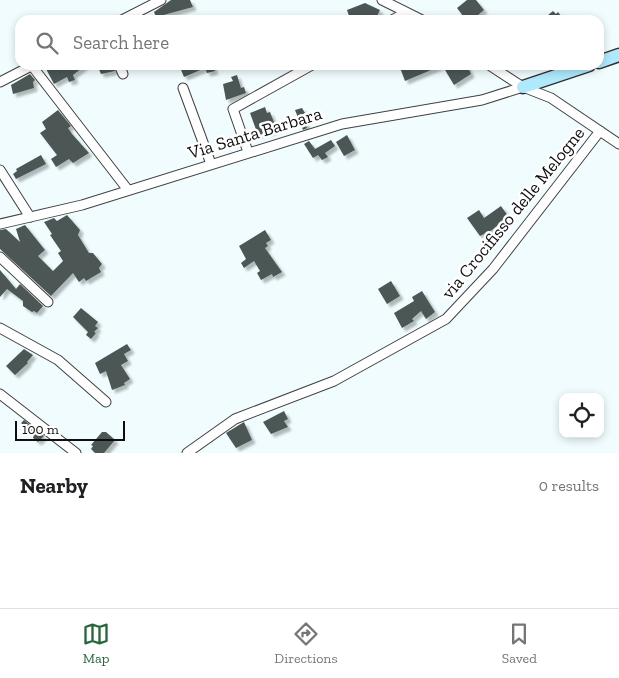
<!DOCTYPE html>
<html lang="en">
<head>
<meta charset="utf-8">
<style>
	:root { --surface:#fff; --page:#f6f6f6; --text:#202124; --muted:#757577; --line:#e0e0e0; --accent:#25663b }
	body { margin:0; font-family:"Zilla Slab",serif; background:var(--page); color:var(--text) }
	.controls { position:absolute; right:15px; bottom:15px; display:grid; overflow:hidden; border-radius:10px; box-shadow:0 2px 8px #0003 }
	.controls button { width:45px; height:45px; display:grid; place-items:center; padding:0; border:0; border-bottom:1px solid var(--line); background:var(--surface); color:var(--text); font:25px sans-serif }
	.scale { position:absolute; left:15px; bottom:12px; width:110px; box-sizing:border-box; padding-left:5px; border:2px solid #0e0e0e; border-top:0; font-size:14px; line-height:18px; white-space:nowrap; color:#0e0e0e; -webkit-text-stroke:4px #fff; paint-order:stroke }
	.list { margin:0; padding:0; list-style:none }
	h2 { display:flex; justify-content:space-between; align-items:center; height:65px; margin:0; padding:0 20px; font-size:21px }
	h2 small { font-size:16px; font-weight:400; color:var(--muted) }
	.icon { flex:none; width:28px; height:28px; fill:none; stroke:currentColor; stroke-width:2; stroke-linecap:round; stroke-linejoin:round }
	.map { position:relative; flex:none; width:619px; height:453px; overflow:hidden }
	.search { position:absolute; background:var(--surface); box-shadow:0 2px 8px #0003; left:15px; right:15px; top:15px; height:55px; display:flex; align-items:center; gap:12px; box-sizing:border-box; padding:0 18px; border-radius:15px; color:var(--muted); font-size:19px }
	.sheet { height:155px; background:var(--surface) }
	nav { display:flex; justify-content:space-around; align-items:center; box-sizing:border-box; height:70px; border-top:1px solid var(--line); background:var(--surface); font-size:14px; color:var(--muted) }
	nav a { display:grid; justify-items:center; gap:2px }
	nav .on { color:var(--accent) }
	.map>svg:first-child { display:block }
</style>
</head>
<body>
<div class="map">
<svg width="619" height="453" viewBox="0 0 619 453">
	<defs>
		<filter id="shadow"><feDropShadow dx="3.5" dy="3.5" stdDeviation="1" flood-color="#0004"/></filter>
	</defs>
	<rect width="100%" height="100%" fill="#f0fcfe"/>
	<g fill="#4b5754" filter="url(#shadow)">
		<path d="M171,0H190L193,7L156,17L154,12Z"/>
		<path d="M467,0H476L484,10L472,20H466L457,8Z"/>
		<path d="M365,3L380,10L375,20H363L352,15L349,16L347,10Z"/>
		<path d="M553,11L556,14L558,12L564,20H542Z"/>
		<path d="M44,65H86L73,75L75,80L69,82L67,77L54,84Z"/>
		<path d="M97,65H113L115,71L101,74Z"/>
		<path d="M179,65H213L215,71L207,73L205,68L184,77Z"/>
		<path d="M399,65H443L405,81Z"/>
		<path d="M457,65H467L471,74L454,85L445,70Z"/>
		<path d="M30,74L35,80L33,82L34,88L13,94L11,85Z"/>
		<path d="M237,75L241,88L244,87L246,93L226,100L223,84L233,81L231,77Z"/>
		<path d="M265,107L267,113L270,112L277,130L258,135L250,113Z"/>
		<path d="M302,108L308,118L305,119L307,128L303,130L295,110Z"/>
		<path d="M58,110L71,126L68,128L72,134L89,153L73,163L69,159L56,167L51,159L57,155L40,133L46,129L42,122Z"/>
		<path d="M347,135L355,150L344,156L336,142Z"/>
		<path d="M331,140L335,146L325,153L328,157L322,160L318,155L313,158L304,144L309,141L315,149Z"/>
		<path d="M41,155L46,164L16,179L13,174L17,171L16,169Z"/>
		<path d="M501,206L508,216L492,230L480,236L467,218L479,210L484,218Z"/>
		<path d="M67,215L80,230L78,235L89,253H93L102,264L99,268L101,272L86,281L84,278L79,282L73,273L51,296L0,249V230L6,229L20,242L16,229L25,225L45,250L38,256L53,271L63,261L58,253L61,251L50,235L52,234L44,222L54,218L57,221Z"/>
		<path d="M265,230L271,240L266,243L268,246L265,248L282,272L273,277L272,274L261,280L257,273L260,271L254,261L244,268L241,263L246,259L239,246Z"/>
		<path d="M0,270L16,289L20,284L43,306L37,313L34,311L32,312L23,306V301L7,289L0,297Z"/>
		<path d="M391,281L400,296L387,304L378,289Z"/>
		<path d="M422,291L435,312L426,319L421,311L412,319L414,321L402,328L394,313L414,301L412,297Z"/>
		<path d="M81,308L98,322L95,326L98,328L94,332L96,333L91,339L86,335L88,332L73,317Z"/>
		<path d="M127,344L131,350L124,354L128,361L121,365L130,379L124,383L125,385L112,390L106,371L100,374L95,363Z"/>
		<path d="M24,349L33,355L27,362L28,363L15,375L6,366Z"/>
		<path d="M284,411L288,419L284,421L288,427L271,434L263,422Z"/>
		<path d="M24,420L44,436L38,442L33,438L34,435L21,423Z"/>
		<path d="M244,422L252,440L236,448L226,433Z"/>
		<path d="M102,432H106L115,440L104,453H95L91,449L93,446L91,445Z"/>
	</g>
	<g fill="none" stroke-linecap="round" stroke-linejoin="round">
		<defs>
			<g id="street">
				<path d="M382,0L422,20"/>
				<path d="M122,20L161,0"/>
				<path d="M392,20L405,13"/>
				<path d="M119,65L123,74"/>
				<path d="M489,65L523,87L551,98L619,144"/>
				<path d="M32,66L128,190"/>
				<path d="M0,82L33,65"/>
				<path d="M183,88L211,164"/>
				<path d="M248,152L233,109L312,65"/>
				<path d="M0,170L30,217"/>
				<path d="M0,224L82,205L342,124L482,100L523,87"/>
				<path d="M0,257L48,302"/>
				<path d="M0,328L58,360L106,402"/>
				<path d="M0,394L76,453"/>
				<path d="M187,453L235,419L334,381L446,319L493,269L600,131"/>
			</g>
			<g id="secondary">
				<path d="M599,62L619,55"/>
				<path d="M523,87L589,65"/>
			</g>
		</defs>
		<use href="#street" stroke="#414141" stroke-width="11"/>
		<use href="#secondary" stroke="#303030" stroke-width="15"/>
		<use href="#street" stroke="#fff" stroke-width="9"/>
		<use href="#secondary" stroke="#aee9fc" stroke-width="12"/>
	</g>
	<g text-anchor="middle" stroke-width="5" stroke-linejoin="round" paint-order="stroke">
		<g font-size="18" fill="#0e0e0e" stroke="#fff">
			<text transform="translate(255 133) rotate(-17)" y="6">Via Santa Barbara</text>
			<text transform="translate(513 213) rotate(-51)" y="6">via Crocifisso delle Melogne</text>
		</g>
	</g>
</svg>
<div class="controls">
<button><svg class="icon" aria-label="locate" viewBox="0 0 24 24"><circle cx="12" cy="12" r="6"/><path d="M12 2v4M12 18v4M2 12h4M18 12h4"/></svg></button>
</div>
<div class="scale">100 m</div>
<div class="search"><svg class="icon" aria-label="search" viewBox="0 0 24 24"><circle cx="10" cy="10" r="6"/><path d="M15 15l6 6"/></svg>Search here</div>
</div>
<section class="sheet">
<h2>Nearby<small>0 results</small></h2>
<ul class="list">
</ul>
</section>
<nav>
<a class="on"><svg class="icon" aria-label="map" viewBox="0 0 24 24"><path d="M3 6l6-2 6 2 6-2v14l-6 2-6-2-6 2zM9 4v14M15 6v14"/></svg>Map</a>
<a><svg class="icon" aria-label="directions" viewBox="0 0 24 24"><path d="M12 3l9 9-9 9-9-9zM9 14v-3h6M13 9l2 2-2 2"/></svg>Directions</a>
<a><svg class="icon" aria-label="saved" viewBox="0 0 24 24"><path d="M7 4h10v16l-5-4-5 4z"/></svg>Saved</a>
</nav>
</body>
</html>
